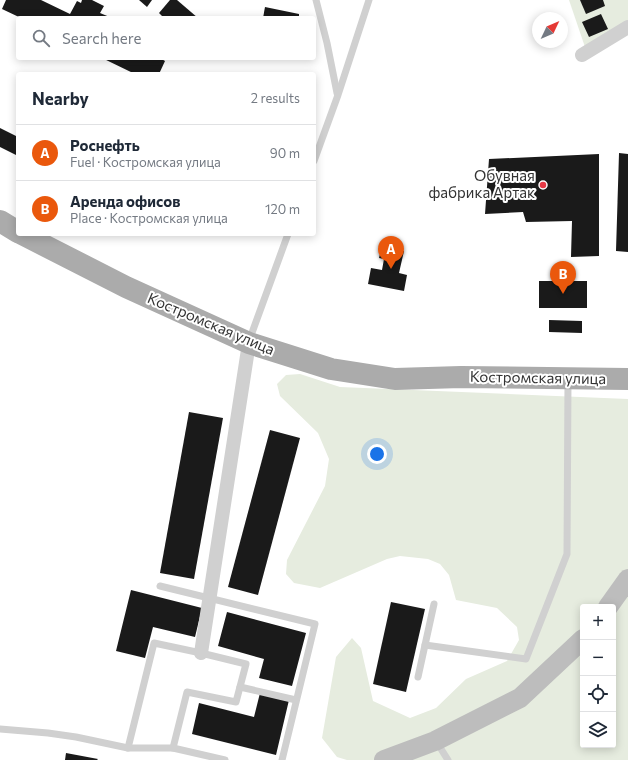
<!DOCTYPE html>
<html lang="en">
<head>
<meta charset="utf-8">
<style>
	:root { --surface:#fff; --page:#f6f6f7; --text:#1f2937; --muted:#747a83; --line:#e0e1e3; --accent:#ea580c }
	body { margin:0; font-family:Commissioner,sans-serif; background:var(--page); color:var(--text) }
	.controls { position:absolute; right:12px; bottom:12px; display:grid; overflow:hidden; border-radius:4px; box-shadow:0 2px 10px #0003 }
	.controls button { width:36px; height:36px; display:grid; place-items:center; padding:0; border:0; border-bottom:1px solid var(--line); background:var(--surface); color:var(--text); font:20px sans-serif }
	.compass { position:absolute; left:532px; top:12px; width:36px; height:36px; border-radius:50%; background:var(--surface); box-shadow:0 2px 10px #0003; rotate:46deg }
	.you { position:absolute; left:377px; top:454px; width:14px; height:14px; margin:-10px; border:3px solid #fff; border-radius:50%; background:#1a73e8; box-shadow:0 0 0 6px #1a73e833 }
	.badge { display:grid; place-items:center; width:26px; height:26px; border-radius:50%; background:var(--accent); color:#fff; font-size:13px; font-weight:700 }
	.pin { position:absolute; translate:-50% -33px; filter:drop-shadow(0 1px 2px #0008) }
	.pin::after { content:''; position:absolute; top:21px; width:14px; height:12px; background:inherit; clip-path:polygon(0 0,100% 0,50% 100%) }
	.list { margin:0; padding:0; list-style:none }
	h2 { display:flex; justify-content:space-between; align-items:center; height:52px; margin:0; padding:0 16px; font-size:17px }
	h2 small { font-size:13px; font-weight:400; color:var(--muted) }
	.list li { display:grid; grid-template-columns:26px 1fr auto; gap:12px; align-items:center; box-sizing:border-box; height:56px; padding:0 16px; border-top:1px solid var(--line) }
	.list b { display:block; font-size:15px; white-space:nowrap }
	.list p { margin:0; font-size:13px; white-space:nowrap; color:var(--muted) }
	.list em { font-size:13px; font-style:normal; color:var(--muted) }
	.icon { flex:none; width:22px; height:22px; fill:none; stroke:currentColor; stroke-width:2; stroke-linecap:round; stroke-linejoin:round }
	.map { position:relative; flex:none; width:628px; height:760px; overflow:hidden }
	.search { position:absolute; background:var(--surface); box-shadow:0 2px 10px #0003; left:16px; top:16px; width:300px; height:44px; display:flex; align-items:center; gap:10px; box-sizing:border-box; padding:0 14px; border-radius:4px; color:var(--muted); font-size:15px }
	.panel { position:absolute; background:var(--surface); box-shadow:0 2px 10px #0003; left:16px; top:72px; width:300px; height:164px; border-radius:4px }
	.map>svg:first-child { display:block }
</style>
</head>
<body>
<div class="map">
<svg width="628" height="760" viewBox="0 0 628 760">
	<rect width="100%" height="100%" fill="#fff"/>
	<g fill="#e6ecdf" fill-rule="evenodd">
		<path d="M569,0H628V29L587,53Z"/>
		<path d="M300,374L340,387L628,399V760H347L337,757L322,738L336,657L352,638L361,648L373,701L410,718L436,708L466,679L507,661L519,640L517,627L497,608L456,600L449,575L440,564L428,559L400,556L387,559L320,588L294,583L286,574L287,560L325,486L329,459L318,433L280,396L277,384L286,375ZM583,607H613V745H583Z"/>
	</g>
	<g fill="#1a1a1a">
		<path d="M6,0H41L70,14L77,1L81,3L82,0H92L104,6L100,13L112,18H21L2,9Z"/>
		<path d="M139,0H152L147,7Z"/>
		<path d="M170,0H177L198,18H164L159,13Z"/>
		<path d="M580,0H603L605,6L586,14Z"/>
		<path d="M265,7L299,14V18H263Z"/>
		<path d="M601,14L608,29L589,37L582,22Z"/>
		<path d="M102,58H160L165,61L159,74H135Z"/>
		<path d="M0,128L18,137V156L0,147Z"/>
		<path d="M619,153L628,154V252L616,251Z"/>
		<path d="M599,154V256L571,257L572,221L526,222L523,212L485,214L489,159Z"/>
		<path d="M382,246L404,251L399,273L407,275L404,291L368,284L371,268L382,270L384,259L379,258Z"/>
		<rect x="539" y="281" width="48" height="27"/>
		<path d="M549,320L582,321V333L549,332Z"/>
		<path d="M189,412L223,418L194,579L160,573Z"/>
		<path d="M270,430L300,438L258,595L228,587Z"/>
		<path d="M131,590L202,608L195,637L153,627L145,658L116,651Z"/>
		<path d="M391,602L425,609L406,692L373,684Z"/>
		<path d="M227,612L306,633L292,686L259,678L264,659L218,646Z"/>
		<path d="M260,693L289,700L276,755L192,734L199,703L254,717Z"/>
		<path d="M66,753L98,759L97,760H65Z"/>
	</g>
	<g fill="none" stroke-linecap="round" stroke-linejoin="round">
		<g stroke="#d0d0d0" stroke-width="7">
			<path d="M316,0L327,43L337,93"/>
			<path d="M314,161L338,95L369,0"/>
			<path d="M249,341L288,234"/>
			<path d="M160,586L315,624L282,760"/>
			<path d="M425,645L526,659L567,554L568,381"/>
			<path d="M418,677L434,604"/>
			<path d="M240,687L296,700"/>
			<path d="M0,729L48,733L76,737L128,748H173L225,760"/>
			<path d="M436,741L448,760"/>
			<path d="M128,748L154,643L201,653L246,664L236,702L187,692L173,748"/>
		</g>
		<g stroke="#d0d0d0" stroke-width="14">
			<path d="M582,55L628,27"/>
			<path d="M201,653L249,343"/>
		</g>
		<g stroke="#bdbdbd" stroke-width="20">
			<path d="M608,607L628,579"/>
			<path d="M384,760L435,741L520,698L583,639"/>
		</g>
		<g stroke="#ababab" stroke-width="22">
			<path d="M0,221L18,232"/>
			<path d="M22,234L126,287L249,343L331,369L395,379L461,377L628,379"/>
		</g>
	</g>
	<circle fill="#e63946" stroke="#fff" stroke-width="1.5" cx="543" cy="185" r="4"/>
	<g text-anchor="middle" stroke-width="4" stroke-linejoin="round" paint-order="stroke">
		<g font-size="15" fill="#333" stroke="#fff" text-anchor="end">
			<text x="535" y="181">Обувная<tspan x="535" dy="17">фабрика Артак</tspan></text>
		</g>
		<g font-size="15" fill="#333" stroke="#fff">
			<text transform="translate(211 324) rotate(23)" y="5">Костромская улица</text>
			<text transform="translate(538 378) rotate(1)" y="5">Костромская улица</text>
		</g>
	</g>
</svg>
<div class="controls">
<button>+</button>
<button>−</button>
<button><svg class="icon" aria-label="locate" viewBox="0 0 24 24"><circle cx="12" cy="12" r="6"/><path d="M12 2v4M12 18v4M2 12h4M18 12h4"/></svg></button>
<button><svg class="icon" aria-label="layers" viewBox="0 0 24 24"><path d="M12 4l9 5-9 5-9-5zM3 14l9 5 9-5"/></svg></button>
</div>
<svg class="compass" viewBox="-18 -18 36 36"><path d="M0-13l5 13h-10z" fill="#e53935"/><path d="M0 13l5-13h-10z" fill="#747a83"/></svg>
<div class="you"></div>
<div class="pin badge" style="left:391px;top:269px">A</div>
<div class="pin badge" style="left:563px;top:294px">B</div>
<div class="search"><svg class="icon" aria-label="search" viewBox="0 0 24 24"><circle cx="10" cy="10" r="6"/><path d="M15 15l6 6"/></svg>Search here</div>
<section class="panel">
<h2>Nearby<small>2 results</small></h2>
<ul class="list">
<li><span class="badge">A</span><div><b>Роснефть</b><p>Fuel · Костромская улица</p></div><em>90 m</em></li>
<li><span class="badge">B</span><div><b>Аренда офисов</b><p>Place · Костромская улица</p></div><em>120 m</em></li>
</ul>
</section>
</div>
</body>
</html>
